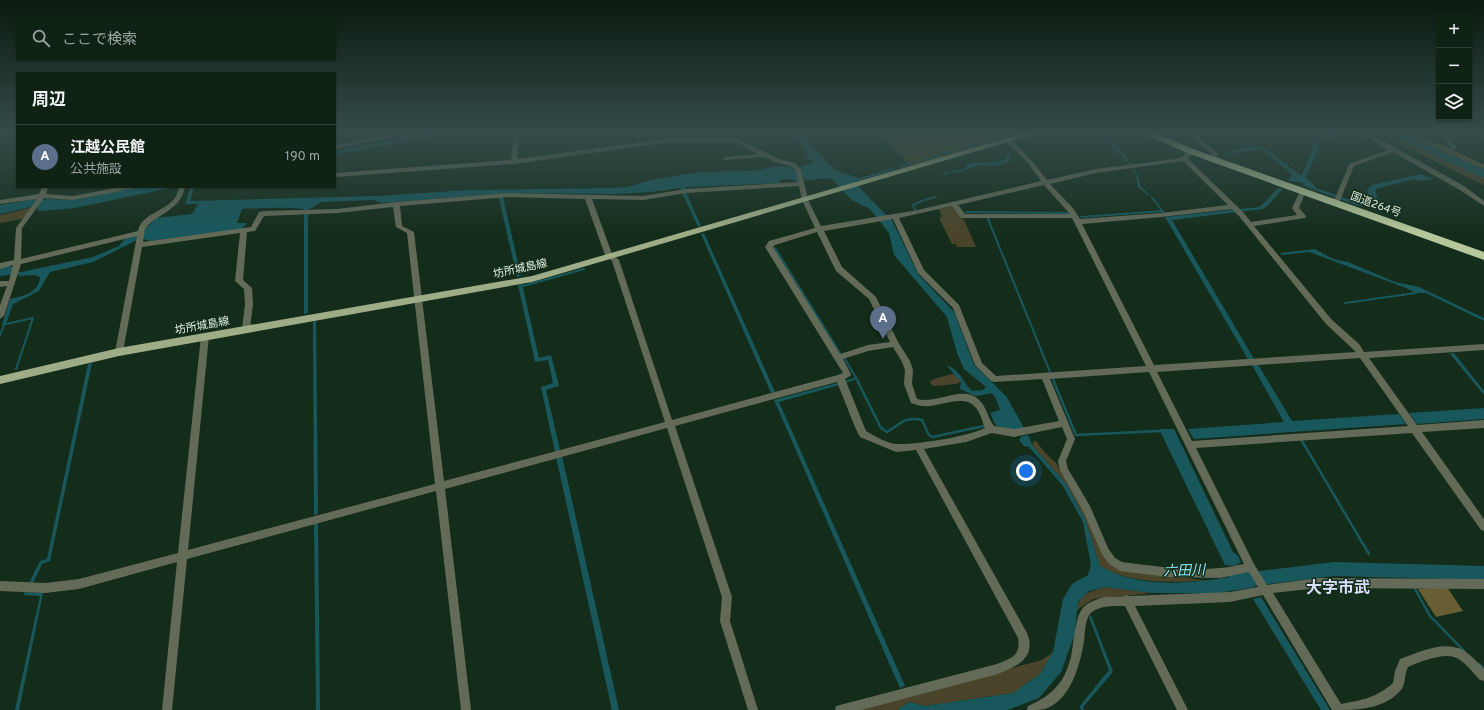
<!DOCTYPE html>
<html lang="ja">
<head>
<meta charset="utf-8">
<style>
	:root { --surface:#0f2214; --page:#182a1d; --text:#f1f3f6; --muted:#9ba4a0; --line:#2f3f34; --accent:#aab0fb }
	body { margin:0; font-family:Overpass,"Noto Sans JP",sans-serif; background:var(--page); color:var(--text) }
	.controls { position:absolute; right:12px; top:12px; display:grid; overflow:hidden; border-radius:0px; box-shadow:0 1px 3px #0004 }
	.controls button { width:36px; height:36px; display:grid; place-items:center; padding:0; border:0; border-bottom:1px solid var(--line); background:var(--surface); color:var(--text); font:20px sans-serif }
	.you { position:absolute; left:1026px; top:471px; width:14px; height:14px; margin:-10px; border:3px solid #fff; border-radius:50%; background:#1a73e8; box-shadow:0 0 0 6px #1a73e833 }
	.badge { display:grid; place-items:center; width:26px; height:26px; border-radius:50%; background:var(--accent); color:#fff; font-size:13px; font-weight:700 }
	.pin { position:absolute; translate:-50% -33px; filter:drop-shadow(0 1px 2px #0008) }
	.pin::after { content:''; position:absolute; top:21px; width:14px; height:12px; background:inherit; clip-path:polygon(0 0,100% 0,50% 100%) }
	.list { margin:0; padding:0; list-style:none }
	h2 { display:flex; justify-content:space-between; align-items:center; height:52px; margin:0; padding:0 16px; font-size:17px }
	h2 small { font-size:13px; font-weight:400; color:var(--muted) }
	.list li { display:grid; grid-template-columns:26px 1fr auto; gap:12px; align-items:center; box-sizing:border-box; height:64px; padding:0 16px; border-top:1px solid var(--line) }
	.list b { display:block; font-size:15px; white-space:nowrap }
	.list p { margin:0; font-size:13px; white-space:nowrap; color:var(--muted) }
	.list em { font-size:13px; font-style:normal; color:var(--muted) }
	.icon { flex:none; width:22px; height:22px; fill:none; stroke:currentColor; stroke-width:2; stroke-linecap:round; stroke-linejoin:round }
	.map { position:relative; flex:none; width:1484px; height:710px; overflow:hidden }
	.search { position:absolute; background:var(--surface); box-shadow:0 1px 3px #0004; left:16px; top:16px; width:320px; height:44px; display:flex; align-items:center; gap:10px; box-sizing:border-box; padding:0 14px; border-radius:0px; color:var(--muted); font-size:15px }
	.panel { position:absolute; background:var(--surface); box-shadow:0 1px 3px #0004; left:16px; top:72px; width:320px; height:116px; border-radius:0px }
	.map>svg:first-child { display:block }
</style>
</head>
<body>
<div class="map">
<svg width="1484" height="710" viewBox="0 0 1484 710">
	<rect width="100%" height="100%" fill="#142d1b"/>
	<g fill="#4a452a">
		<path d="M881,133H992L995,137L994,141L910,166Z"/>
		<path d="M1371,133H1386L1479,175L1484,178V185L1384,137Z"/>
		<path d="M953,206L965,222L976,247H957L956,244H952L939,218L942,217L939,209Z"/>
		<path d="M33,207L22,219L0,223V215Z"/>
		<path d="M952,374L956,375L961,382L956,384L933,386L930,382L934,379Z"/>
		<path d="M1036,441L1045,453L1056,463L1084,508L1116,568L1207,581C1171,582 1132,585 1100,566L1086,521L1067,485L1033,446V442Z"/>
		<path d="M1105,587L1152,593L1093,599L1077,610C1079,594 1091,591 1105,587Z"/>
		<path d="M1053,652L1040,674L1013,693L925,706L909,702L897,710H856L1042,660Z"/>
	</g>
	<g fill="#675e33">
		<path d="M1400,133H1417L1484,165V169Z"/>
		<path d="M1447,587L1463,611L1436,617L1418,589Z"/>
	</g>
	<g fill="#18585d">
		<path d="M431,133H453L335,154V151Z"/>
		<path d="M788,133C810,133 819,158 835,169C843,175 853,174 861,180L855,183L893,222L918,274L954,312L974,365L1006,396L1024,428L1013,430L996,426L990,413L1000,410L996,399L992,393L976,396L960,389L961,382L947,366C959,368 964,384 972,391L983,390L986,387L964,369L957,353L947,317L894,255L889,233L870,209L852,200L831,178L807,180L804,179L802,174H797L798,182H795L793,179L779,180L780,183L686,187L685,190L701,226L698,227L680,188L650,192L616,194L502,193L521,276L517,277L498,194L381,203L374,200L321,202L308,210V313L304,314V209C283,207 263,208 242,209L237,223H247L242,229L149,241L144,239L137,240L93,262L50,272L39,291L13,304L6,324L2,325L10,299C23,296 39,293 40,277L35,275L18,276L19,274L0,276V268L10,266L13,268L12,272H21L93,257L119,246L125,239L144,234L145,229L156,218L192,214L198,204H185L191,187H194L190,201L377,196L469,190L608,188L627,187L651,180L700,172L759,170L777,166L790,167L797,172L802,171L801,167L812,163L813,160L805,157L808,154L807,151Z"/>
		<path d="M1100,133H1102L1124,154L1138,176L1141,187L1157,202L1138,187L1136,175L1129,164Z"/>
		<path d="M1335,133H1346L1319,142L1316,154L1306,177L1316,188L1359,203L1368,200L1369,195L1367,191L1371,185L1421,174L1434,179L1419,181L1414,179L1375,189L1377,197L1380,201L1378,203L1359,206L1306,187L1301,182L1288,181L1292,174L1263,150L1260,149L1222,155L1234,150L1259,146L1263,147L1300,175H1302L1311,153L1314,140Z"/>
		<path d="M1386,133H1400L1484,169V178Z"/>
		<path d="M1008,153L1010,154V161L999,166L981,165L963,170L970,163C982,162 993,164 1005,160Z"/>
		<path d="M140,187H174L75,208L40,211L37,209L38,206H34L0,214V205L36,199L37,201L47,199L73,200Z"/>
		<path d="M1279,188L1283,189C1275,195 1271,204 1263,209L1172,220L1254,359H1248L1165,217L1259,207C1267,202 1271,194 1279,188Z"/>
		<path d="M704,233L775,392L771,393L701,234Z"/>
		<path d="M1315,249L1333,259L1348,262L1395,282L1419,287L1484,318V321L1426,293H1416L1406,288L1309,252L1281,255V253Z"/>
		<path d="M522,284L539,358L551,355L559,386L546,390L560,450L555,452L541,387L553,383L548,360L535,362L518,285Z"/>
		<path d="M316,321L318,514L314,515L313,322Z"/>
		<path d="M1454,353L1484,391V395L1450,354Z"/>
		<path d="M92,363L50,561L42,564L33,583H29L40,561L47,559L88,364Z"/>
		<path d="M1251,363H1257L1292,421L1399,414L1406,424L1194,439L1188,429L1284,422Z"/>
		<path d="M837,383L839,385L779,402L905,686L900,688L774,400Z"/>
		<path d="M1484,408V419L1417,424L1409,413Z"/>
		<path d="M1161,429H1174L1233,552L1238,556L1241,562L1234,566L1225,565L1160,431Z"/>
		<path d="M1028,435L1033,446L1067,485L1086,521L1100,566C1144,592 1201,582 1248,574L1255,587L1218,593H1152L1105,587L1089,591L1078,602L1074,636L1061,672L1039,698L1007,710H897L909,702L925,706L1013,693L1040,674L1053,652L1063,599L1072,584L1088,575L1091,565L1083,522L1063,486L1029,447L1024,446L1019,440L1022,436Z"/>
		<path d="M562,456L619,710H612L556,457Z"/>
		<path d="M318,522L320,710H316L314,523Z"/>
		<path d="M25,592L43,593L19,710H15L40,596L23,595Z"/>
		<path d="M1261,597L1330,710H1321L1253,599Z"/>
		<path d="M1091,615L1113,672L1083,707L1084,710H1081L1080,706L1109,670L1089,617Z"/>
	</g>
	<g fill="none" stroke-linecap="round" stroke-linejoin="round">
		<g stroke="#18585d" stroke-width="2">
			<path d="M967,147L978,144"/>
			<path d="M926,159L953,151"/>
			<path d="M900,167L912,163"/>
			<path d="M953,172L963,170"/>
			<path d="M944,174L949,173"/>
			<path d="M860,179L894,169"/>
			<path d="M1153,199L1164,213"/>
			<path d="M924,200L936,197"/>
			<path d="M915,210L913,205L922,201"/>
			<path d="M966,212L1068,213"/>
			<path d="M1081,217L1163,211"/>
			<path d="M988,219L1050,372"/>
			<path d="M775,248L840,353"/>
			<path d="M523,286L584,269"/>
			<path d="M1345,303L1416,293"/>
			<path d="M6,324L33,318L16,369"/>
			<path d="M0,335L4,325"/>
			<path d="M845,359L859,383"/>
			<path d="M1053,379L1055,383"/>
			<path d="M845,382L857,378"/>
		</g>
		<g stroke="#18585d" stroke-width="2.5">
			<path d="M858,382L881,428L887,432C901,424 904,416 922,420L929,435L932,437L984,426"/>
			<path d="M1054,382L1076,435L1160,431"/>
			<path d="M1302,441L1369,554"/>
			<path d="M1415,589L1430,616L1465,652"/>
			<path d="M1479,664L1484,669"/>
		</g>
		<path fill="#18585d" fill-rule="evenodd" d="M1334,562L1484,566V580L1334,576L1234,588L1229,586L1227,581L1229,576L1234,574Z"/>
		<g fill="#636a58" fill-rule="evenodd">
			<path d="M396,133H412L335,149V145Z"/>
			<path d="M514,133H520L517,159L670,138H737L779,159L795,163L801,169L808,200L821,226L918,210L1041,181L1028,163L998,133H1005L1032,161L1047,180L1096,169L1175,159L1182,157L1188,150H1192L1193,151L1188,159L1243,212L1251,222L1297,215L1292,208L1301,189H1305L1306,191L1299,208L1306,216L1305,218L1254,226L1332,320L1359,344L1364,352L1484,344V350L1369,358L1417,425L1484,420V428L1422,432L1484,519V531L1481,530L1412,433L1196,448L1254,564L1267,585L1318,578L1484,579V589L1318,588L1273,593L1341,704C1362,700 1376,698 1393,683L1395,671L1400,659C1419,652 1444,640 1463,650C1471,655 1477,662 1484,669V681L1480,680C1473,673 1464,660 1454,657C1442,653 1419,662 1408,667C1404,674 1406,684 1401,690C1384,710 1356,710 1332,710L1263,595L1230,602L1135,606L1188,710H1177L1125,606C1114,606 1098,605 1090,614C1085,620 1085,633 1084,641C1080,665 1071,700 1045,709C1040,710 1032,710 1027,710L1028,706C1039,701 1050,695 1058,685C1065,677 1068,667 1071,657C1074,644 1074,613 1086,605C1091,601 1100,598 1106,597C1113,596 1120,598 1127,595L1129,596L1230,592L1258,587L1249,572L1220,578L1168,577L1120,571L1109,564L1102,554L1083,511L1060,470L1058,461L1067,439L1062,427L1014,437L992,433L966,442L924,449L1027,633C1037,658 1017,666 998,674L861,710H835L836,706L840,705L997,664C1011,658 1021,656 1018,638L916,450L896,452L860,437L855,427L837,382L675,426L732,597L730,621L758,710H748L720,621L722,597L667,428L445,489L471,710H461L436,491L187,559L172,710H162L177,562L79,589L45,593L0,591V581L45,583L79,579L178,553L201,336L205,333L209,336L188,550L435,484L407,233L396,227L393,207L337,213L264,216L255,231L247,232L243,280L252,288L253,304L250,329L246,332L242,329L245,304L244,289L235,281L240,233L142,247L123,352L122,354H116L115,352L137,236L21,264L4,316L0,319V305L7,286L0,287V281H9L13,265L0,269V263L14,260L16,228L37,199L0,204V200L39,194L42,187H48L46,194L73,196L120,187H134L131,189L73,200L44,198L22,228L21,259L138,231C141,214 165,211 174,199C177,196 178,191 179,187H185C180,209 164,211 148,225L145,229L143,242L251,227L259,212L265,211L337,209L396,202L508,193L643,196L686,189L798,182L796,171L791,166L775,162L765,157L723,160V158L725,157L758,154L736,142H670L514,164L335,177V173L511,160ZM1183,161L1228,205L1161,213L1080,219L1073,208L1050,184L1096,173ZM1044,185L1070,214H965L958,205ZM799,186L802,200L815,228L769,241L765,247L843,373L838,375L672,420L619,260L612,254L592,199L643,200L686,193ZM508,197L585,199L605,255L612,261L665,422L444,481L414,232L402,226L400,206ZM952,206L961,218H1072L1146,366L996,376L982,363L959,305L924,270L899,218ZM1232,209L1239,216L1326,324L1356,352L1154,365L1082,224L1161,217ZM893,219L918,273L953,308L975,365L991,381L994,382L1042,379L1059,421L1014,429L994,426C988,418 987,408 980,401C964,383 937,405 917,399L912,384L913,370L910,361L898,342L876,297L842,267L824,231ZM817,232L836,271L869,299L890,342L868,345L840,354L773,247L775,245ZM893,347L902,362L905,370L904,384L911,403C917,405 923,407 929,406C942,405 964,395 974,406C980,411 982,421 985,428C970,436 916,445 897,444C889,444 874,436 866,431L845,379L850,376L851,374L843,359L868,351ZM1360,358L1408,426L1192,441L1157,372ZM1149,372L1244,564C1236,565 1228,568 1220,568C1189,571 1153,566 1122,562L1115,558L1108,548L1090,506L1068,469L1066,461L1075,439L1050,379Z"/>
			<path d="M1174,133H1181L1170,143H1166V141Z"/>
			<path d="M1187,133H1194L1217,153L1218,154L1214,160H1210L1209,159L1212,154Z"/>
			<path d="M1360,133H1369L1464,186L1484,201V206L1460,190L1393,152L1354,166L1339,203L1338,205H1334L1333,203L1349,164L1388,150Z"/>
			<path d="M1439,133H1446L1457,148L1456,149H1452Z"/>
		</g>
		<path fill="#9eac88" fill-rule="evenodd" d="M1024,133H1038L532,282L119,356L0,384V376L119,348L532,276Z"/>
		<path fill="#b6c79b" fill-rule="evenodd" d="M1143,133H1156L1193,149L1484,252V260L1187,153Z"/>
	</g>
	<linearGradient id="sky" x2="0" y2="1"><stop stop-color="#0b190f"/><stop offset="0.57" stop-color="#344c4a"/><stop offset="1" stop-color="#344c4a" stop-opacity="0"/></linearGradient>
	<rect width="1484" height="233" fill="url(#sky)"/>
	<g text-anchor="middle" stroke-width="3" stroke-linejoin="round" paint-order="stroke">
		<g font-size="11" fill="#e0efe3" stroke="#142d1b">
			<text transform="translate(1376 204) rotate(20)" y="4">国道264号</text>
			<text transform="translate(520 268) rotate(-12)" y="4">坊所城島線</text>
			<text transform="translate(202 325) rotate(-10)" y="4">坊所城島線</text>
		</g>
		<g font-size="14" font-style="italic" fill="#8aebf4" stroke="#142d1b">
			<text transform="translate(1184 570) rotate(-2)" y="5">六田川</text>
		</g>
		<g font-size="16" font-weight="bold" fill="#daddfa" stroke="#142d1b">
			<text x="1338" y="593">大字市武</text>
		</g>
	</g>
</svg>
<div class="controls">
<button>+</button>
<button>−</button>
<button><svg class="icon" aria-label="layers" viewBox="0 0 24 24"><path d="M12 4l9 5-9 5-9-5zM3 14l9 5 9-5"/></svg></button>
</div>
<div class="you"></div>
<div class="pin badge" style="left:883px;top:339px;background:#5c6f8a">A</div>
<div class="search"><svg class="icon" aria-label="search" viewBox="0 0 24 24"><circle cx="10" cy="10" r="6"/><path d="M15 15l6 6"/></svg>ここで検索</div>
<section class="panel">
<h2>周辺<small></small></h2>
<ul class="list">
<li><span class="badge" style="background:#5c6f8a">A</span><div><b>江越公民館</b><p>公共施設</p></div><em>190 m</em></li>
</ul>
</section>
</div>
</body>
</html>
